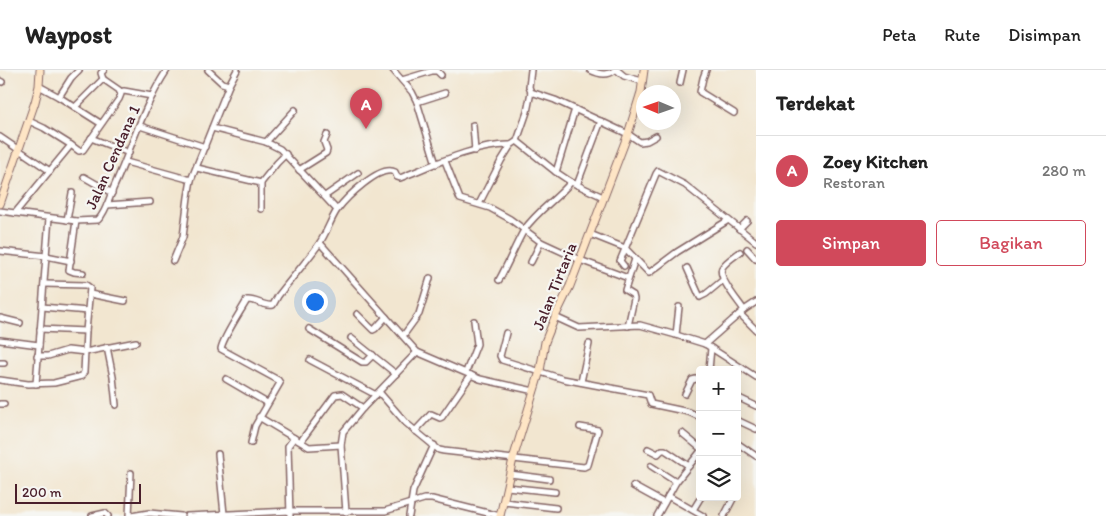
<!DOCTYPE html>
<html lang="id">
<head>
<meta charset="utf-8">
<style>
	:root { --surface:#fff; --page:#f6f6f6; --text:#222; --muted:#767676; --line:#e0e0e0; --accent:#d1495b }
	body { margin:0; font-family:Itim,sans-serif; background:var(--page); color:var(--text) }
	.controls { position:absolute; right:15px; bottom:15px; display:grid; overflow:hidden; border-radius:5px; box-shadow:0 5px 20px #0002 }
	.controls button { width:45px; height:45px; display:grid; place-items:center; padding:0; border:0; border-bottom:1px solid var(--line); background:var(--surface); color:var(--text); font:25px sans-serif }
	.compass { position:absolute; left:636px; top:15px; width:45px; height:45px; border-radius:50%; background:var(--surface); box-shadow:0 5px 20px #0002; rotate:272deg }
	.scale { position:absolute; left:15px; bottom:12px; width:126px; box-sizing:border-box; padding-left:5px; border:2px solid #4a1f2b; border-top:0; font-size:14px; line-height:18px; white-space:nowrap; color:#4a1f2b; -webkit-text-stroke:4px #f6f6f2; paint-order:stroke }
	.you { position:absolute; left:314px; top:231px; width:18px; height:18px; margin:-12px; border:4px solid #fff; border-radius:50%; background:#1a73e8; box-shadow:0 0 0 8px #1a73e833 }
	.badge { display:grid; place-items:center; width:32px; height:32px; border-radius:50%; background:var(--accent); color:#fff; font-size:16px; font-weight:700 }
	.pin { position:absolute; translate:-50% -41px; filter:drop-shadow(0 1px 2px #0008) }
	.pin::after { content:''; position:absolute; top:26px; width:18px; height:15px; background:inherit; clip-path:polygon(0 0,100% 0,50% 100%) }
	.list { margin:0; padding:0; list-style:none }
	h2 { display:flex; justify-content:space-between; align-items:center; height:65px; margin:0; padding:0 20px; font-size:21px }
	h2 small { font-size:16px; font-weight:400; color:var(--muted) }
	.list li { display:grid; grid-template-columns:32px 1fr auto; gap:15px; align-items:center; box-sizing:border-box; height:70px; padding:0 20px; border-top:1px solid var(--line) }
	.list b { display:block; font-size:19px; white-space:nowrap }
	.list p { margin:0; font-size:16px; white-space:nowrap; color:var(--muted) }
	.list em { font-size:16px; font-style:normal; color:var(--muted) }
	.actions { display:flex; gap:10px; padding:15px 20px }
	.actions a { flex:1; padding:11px 0; border:1px solid var(--accent); border-radius:5px; text-align:center; font-size:18px; color:var(--accent) }
	.actions .main { background:var(--accent); color:#fff }
	.icon { flex:none; width:28px; height:28px; fill:none; stroke:currentColor; stroke-width:2; stroke-linecap:round; stroke-linejoin:round }
	.map { position:relative; flex:none; width:756px; height:446px; overflow:hidden }
	header { display:flex; align-items:center; gap:30px; box-sizing:border-box; height:70px; padding:0 25px; background:var(--surface); border-bottom:1px solid var(--line) }
	header strong { font-size:24px }
	nav { display:flex; gap:28px; margin-inline-start:auto; font-size:18px }
	main { display:flex }
	aside { flex:1; background:var(--surface) }
	.map>svg:first-child { display:block }
</style>
</head>
<body>
<header>
<strong>Waypost</strong>
<nav><a>Peta</a><a>Rute</a><a>Disimpan</a></nav>
</header>
<main>
<div class="map">
<svg width="756" height="446" viewBox="0 0 756 446">
	<rect width="100%" height="100%" fill="#f6f6f2"/>
	<filter id="ink" filterUnits="userSpaceOnUse"><feTurbulence type="fractalNoise" baseFrequency=".02" numOctaves="2"/><feDisplacementMap in="SourceGraphic" scale="10" xChannelSelector="R" yChannelSelector="G"/><feConvolveMatrix kernelMatrix="1 2 1 2 8 2 1 2 1" color-interpolation-filters="sRGB"/></filter>
	<filter id="wash" filterUnits="userSpaceOnUse"><feTurbulence type="fractalNoise" baseFrequency=".0096" numOctaves="4" result="noise"/><feDisplacementMap in="SourceGraphic" scale="20" xChannelSelector="R" yChannelSelector="G"/><feGaussianBlur stdDeviation="1.12" result="paint"/><feColorMatrix in="noise" values="0 0 0 0 0 0 0 0 0 0 0 0 0 0 0 0 0 1.4 0 .05"/><feComposite in="paint" operator="in"/></filter>
	<g filter="url(#wash)">
		<rect width="100%" height="100%" fill="#f2e6d0"/>
	</g>
	<g filter="url(#ink)">
		<g fill="none" stroke-linecap="round" stroke-linejoin="round">
			<defs>
				<g id="street">
					<path d="M208,0L222,13L229,15"/>
					<path d="M393,0L412,22L417,32L436,94"/>
					<path d="M590,0C598,4 608,6 615,0"/>
					<path d="M617,0L624,6L642,11"/>
					<path d="M706,0L703,8L700,22L734,43"/>
					<path d="M402,10L432,1H437L441,5"/>
					<path d="M0,11L2,12"/>
					<path d="M680,13L683,0"/>
					<path d="M39,16L59,27L100,53"/>
					<path d="M120,22L124,21L152,26"/>
					<path d="M531,22L555,30L628,64L640,72L647,71L656,66"/>
					<path d="M59,27L71,8L79,0"/>
					<path d="M417,32L445,23"/>
					<path d="M75,37L103,9L101,3L104,0"/>
					<path d="M29,51L44,58L71,75"/>
					<path d="M473,55L475,81"/>
					<path d="M140,56L205,77"/>
					<path d="M212,58L266,72L280,79L337,140"/>
					<path d="M0,67L50,101"/>
					<path d="M91,68L129,83"/>
					<path d="M517,71L556,102L571,112L603,127"/>
					<path d="M266,72L295,40"/>
					<path d="M445,91L460,129L490,138L510,149L541,172L580,190L628,208"/>
					<path d="M126,92L191,110L229,15L237,0"/>
					<path d="M197,98L261,113"/>
					<path d="M299,100L326,83L327,80L324,72L327,65"/>
					<path d="M556,102L575,39"/>
					<path d="M84,107L112,123"/>
					<path d="M577,115L601,51"/>
					<path d="M325,126L358,103"/>
					<path d="M479,134L501,91L511,75L517,71L527,42L531,22L529,17L531,0"/>
					<path d="M107,135L150,132"/>
					<path d="M261,139V113L277,93L286,84"/>
					<path d="M0,141L76,151L98,150C106,142 109,129 113,119C131,80 143,36 167,0"/>
					<path d="M15,143L71,75L79,81L83,80L119,29L121,24L119,20L103,9"/>
					<path d="M67,150L72,123"/>
					<path d="M76,151L69,200L74,202L83,203"/>
					<path d="M739,159L747,151"/>
					<path d="M590,164L625,178L649,203L677,182L727,151"/>
					<path d="M320,173L417,282"/>
					<path d="M747,179L756,189"/>
					<path d="M0,181L46,186L71,191"/>
					<path d="M740,182C735,186 725,192 722,198C717,207 739,232 744,240"/>
					<path d="M173,191L183,167L188,127L191,110"/>
					<path d="M531,192L541,172"/>
					<path d="M624,196L620,191L656,104L658,101L685,115L756,172"/>
					<path d="M687,198L700,227L706,224L723,210"/>
					<path d="M499,210C508,194 515,176 524,160C537,141 557,129 571,112"/>
					<path d="M90,224L125,231"/>
					<path d="M42,237L88,241"/>
					<path d="M357,244L373,260L375,259L386,247"/>
					<path d="M740,244L756,260"/>
					<path d="M555,247L579,258L640,255L676,265L705,274L756,307"/>
					<path d="M0,248L20,253"/>
					<path d="M628,256L634,229L633,225L625,220L635,189"/>
					<path d="M40,259L86,261"/>
					<path d="M309,259L362,292H366L373,285"/>
					<path d="M506,263L500,286L502,290L563,309L648,325L651,334L689,342L700,347"/>
					<path d="M676,265L679,237"/>
					<path d="M403,266L419,244L430,208"/>
					<path d="M351,268L396,304"/>
					<path d="M0,270L39,275"/>
					<path d="M705,274L744,240L756,232"/>
					<path d="M107,277L113,307L116,335"/>
					<path d="M37,286H48L68,280L85,282L136,272"/>
					<path d="M310,290L376,325"/>
					<path d="M0,293H4"/>
					<path d="M709,300L711,278"/>
					<path d="M466,302L477,274L474,251"/>
					<path d="M737,306L740,297"/>
					<path d="M226,309L267,333"/>
					<path d="M0,310L28,314L54,313L82,306L84,302L86,261L90,218L86,215L44,214"/>
					<path d="M581,312L589,274"/>
					<path d="M36,314L49,148"/>
					<path d="M379,322L406,353L439,380L444,381L584,397L588,395L598,360L580,357"/>
					<path d="M685,324L692,310L700,308"/>
					<path d="M737,327L756,336"/>
					<path d="M0,334H4"/>
					<path d="M259,347L309,377L341,375"/>
					<path d="M739,351L756,359"/>
					<path d="M415,361L431,344L440,348L442,347L471,305"/>
					<path d="M682,363L700,378"/>
					<path d="M301,371L335,325L342,324L363,338"/>
					<path d="M251,373L255,356L280,313L278,310L221,279C222,269 241,241 247,230C256,229 264,237 273,235L278,226C291,209 306,192 319,174C326,164 330,151 337,140C346,128 380,94 395,102L397,107L400,108C433,95 476,74 511,75"/>
					<path d="M737,373L756,386"/>
					<path d="M648,379L658,384L662,380H665L689,396"/>
					<path d="M218,384L224,444"/>
					<path d="M651,396L676,412"/>
					<path d="M510,404L549,409"/>
					<path d="M633,416L664,433"/>
					<path d="M507,417L555,422"/>
					<path d="M668,426L703,446"/>
					<path d="M504,432L556,438"/>
					<path d="M693,440L701,427"/>
					<path d="M346,442L341,375L343,362L363,338L417,282L480,309L534,321"/>
					<path d="M92,446L105,443L108,446"/>
					<path d="M129,446L131,403"/>
					<path d="M131,446L149,443L181,446"/>
					<path d="M187,446L291,441H385L424,429H432L500,446"/>
					<path d="M290,446L288,376L294,368"/>
					<path d="M409,446L413,421L434,375"/>
					<path d="M657,446L676,412L700,382"/>
					<path d="M724,446L733,429"/>
				</g>
				<g id="secondary">
					<path d="M0,134L35,32L39,16L40,0"/>
					<path d="M500,446L513,389L540,301L545,272L555,247L570,216L628,64L641,22L644,0"/>
				</g>
			</defs>
			<use href="#street" stroke="#856565" stroke-width="8"/>
			<use href="#secondary" stroke="#856565" stroke-width="9"/>
			<use href="#street" stroke="#fff" stroke-width="5"/>
			<use href="#secondary" stroke="#fee5c5" stroke-width="7"/>
		</g>
	</g>
	<g text-anchor="middle" stroke-width="4.5" stroke-linejoin="round" paint-order="stroke">
		<g font-size="16" fill="#4a1f2b" stroke="#f6f6f2">
			<text transform="translate(112 87) rotate(-66)" y="6">Jalan Cendana 1</text>
			<text transform="translate(554 216) rotate(-68)" y="6">Jalan Tirtaria</text>
		</g>
	</g>
</svg>
<div class="controls">
<button>+</button>
<button>−</button>
<button><svg class="icon" aria-label="layers" viewBox="0 0 24 24"><path d="M12 4l9 5-9 5-9-5zM3 14l9 5 9-5"/></svg></button>
</div>
<svg class="compass" viewBox="-18 -18 36 36"><path d="M0-13l5 13h-10z" fill="#e53935"/><path d="M0 13l5-13h-10z" fill="#767676"/></svg>
<div class="scale">200 m</div>
<div class="you"></div>
<div class="pin badge" style="left:366px;top:59px">A</div>
</div>
<aside>
<h2>Terdekat<small></small></h2>
<ul class="list">
<li><span class="badge">A</span><div><b>Zoey Kitchen</b><p>Restoran</p></div><em>280 m</em></li>
</ul>
<div class="actions"><a class="main">Simpan</a><a>Bagikan</a></div>
</aside>
</main>
</body>
</html>
